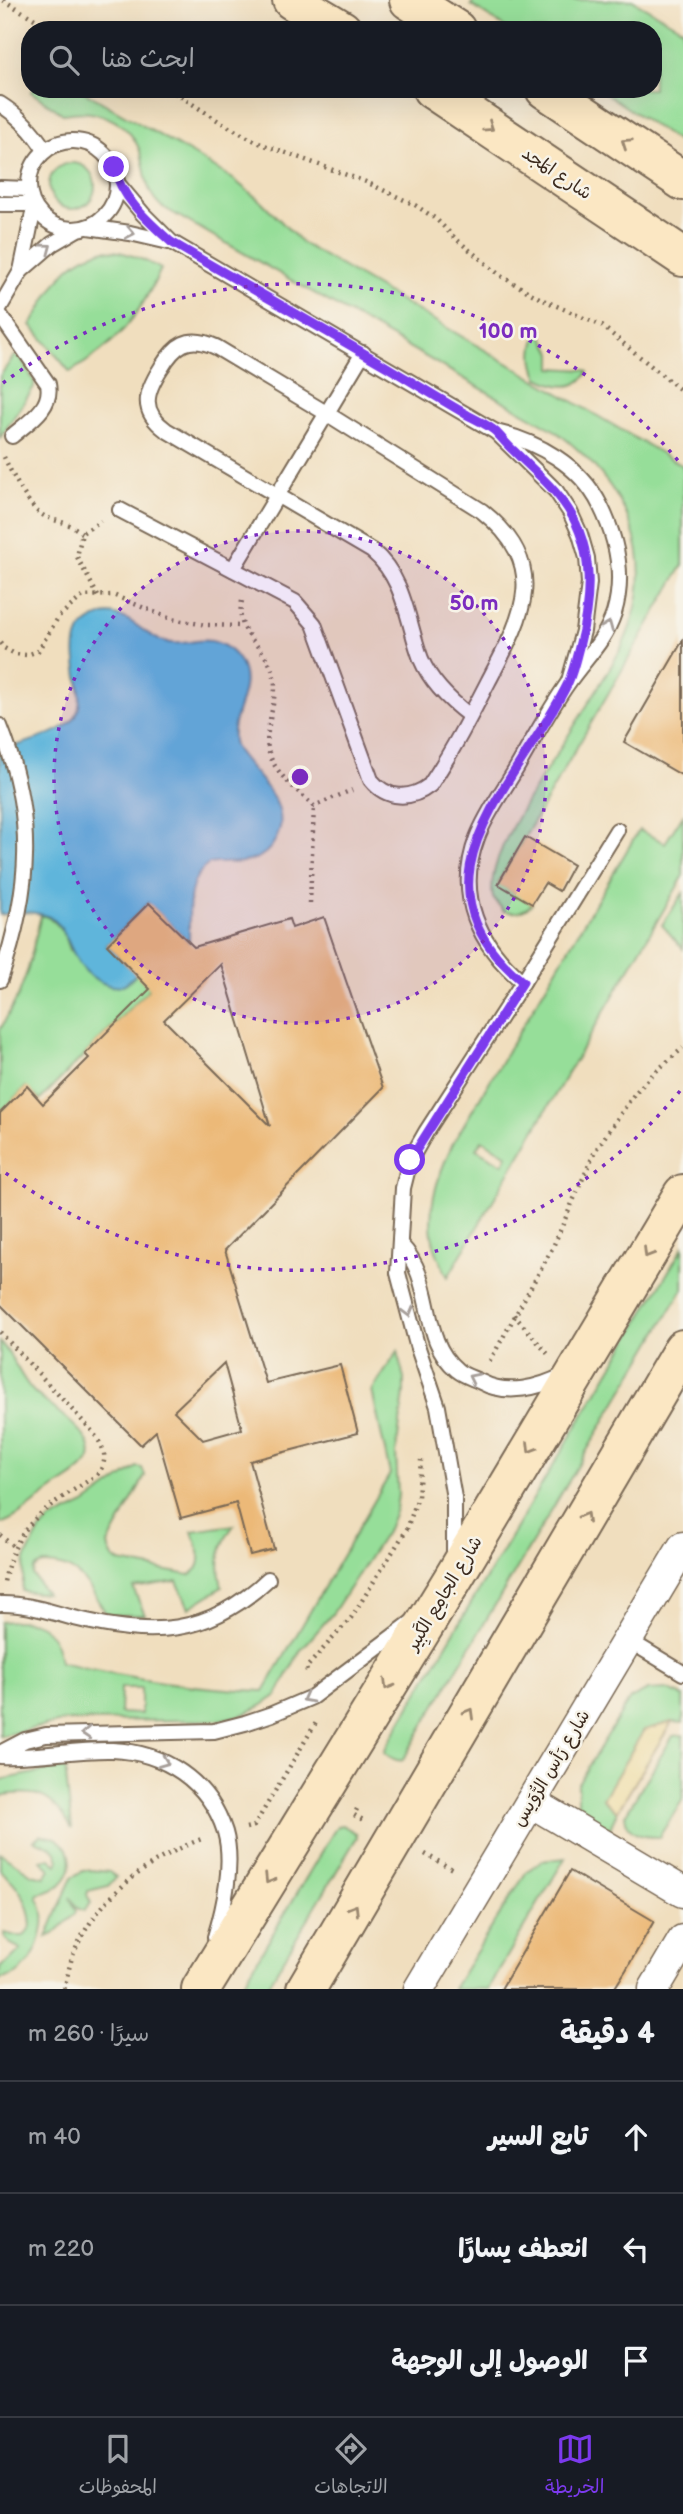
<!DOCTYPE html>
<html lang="ar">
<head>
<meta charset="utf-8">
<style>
	:root { --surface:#171b24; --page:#242831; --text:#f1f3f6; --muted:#9ea1a6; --line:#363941; --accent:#7c3aed }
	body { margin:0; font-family:"Balsamiq Sans","Playpen Sans Arabic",sans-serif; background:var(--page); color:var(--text); direction:rtl }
	.stop { position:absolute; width:21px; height:21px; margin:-16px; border:5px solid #7c3aed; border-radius:50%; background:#fff }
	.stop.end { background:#7c3aed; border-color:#fff; box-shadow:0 2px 7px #0008 }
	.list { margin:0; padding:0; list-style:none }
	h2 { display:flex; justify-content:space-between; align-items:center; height:91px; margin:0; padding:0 28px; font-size:30px }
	h2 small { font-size:23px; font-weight:400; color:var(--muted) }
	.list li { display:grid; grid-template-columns:46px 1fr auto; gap:21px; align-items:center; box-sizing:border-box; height:112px; padding:0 28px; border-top:2px solid var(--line) }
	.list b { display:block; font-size:26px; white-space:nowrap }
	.list em { font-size:23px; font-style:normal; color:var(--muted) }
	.icon { flex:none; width:38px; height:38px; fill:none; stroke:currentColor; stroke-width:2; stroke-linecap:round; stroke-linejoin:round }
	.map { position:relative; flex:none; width:683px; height:1989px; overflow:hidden; direction:ltr }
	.search { position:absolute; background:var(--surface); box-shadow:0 7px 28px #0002; left:21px; right:21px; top:21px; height:77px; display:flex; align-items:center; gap:18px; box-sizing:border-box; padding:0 24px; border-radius:28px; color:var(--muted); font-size:26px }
	.sheet { height:427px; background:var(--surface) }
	nav { display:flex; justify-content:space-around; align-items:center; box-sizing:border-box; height:98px; border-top:2px solid var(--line); background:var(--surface); font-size:19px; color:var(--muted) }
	nav a { display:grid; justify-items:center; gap:4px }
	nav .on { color:var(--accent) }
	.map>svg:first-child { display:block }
</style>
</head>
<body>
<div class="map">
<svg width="683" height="1989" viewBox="0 0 683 1989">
	<rect width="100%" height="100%" fill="#f7f3e8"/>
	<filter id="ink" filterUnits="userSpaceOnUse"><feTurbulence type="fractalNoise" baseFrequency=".0143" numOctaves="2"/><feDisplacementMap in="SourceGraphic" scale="14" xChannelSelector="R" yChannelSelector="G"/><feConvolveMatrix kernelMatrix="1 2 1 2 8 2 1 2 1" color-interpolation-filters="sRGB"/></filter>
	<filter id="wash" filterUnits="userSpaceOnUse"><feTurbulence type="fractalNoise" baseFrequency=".00686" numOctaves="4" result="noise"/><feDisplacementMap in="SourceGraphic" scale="28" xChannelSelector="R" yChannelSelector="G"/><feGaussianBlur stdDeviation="1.57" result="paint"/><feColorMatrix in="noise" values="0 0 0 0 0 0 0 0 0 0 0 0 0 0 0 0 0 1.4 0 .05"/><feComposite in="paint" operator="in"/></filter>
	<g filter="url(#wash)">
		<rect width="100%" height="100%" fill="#f0debe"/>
		<g fill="#96de99" stroke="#68845c" stroke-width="2" fill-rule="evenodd">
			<path d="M474,0H510L514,3V0H632L683,29V145L599,89H653V30H509L471,5Z"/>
			<path d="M32,89H79L194,155L233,179L263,203L302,243L683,466V565L498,883L532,904C524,912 516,914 504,911L493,898C487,868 513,824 528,799C548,768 568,736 588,704C600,684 613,665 623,644C664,557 625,483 554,430L161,206C146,192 147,180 143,162C135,122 99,107 63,114L31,92Z"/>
			<circle cx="72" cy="186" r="23"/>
			<path d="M106,250C127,252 143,259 161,269C139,317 116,345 70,372L31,325C52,291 63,258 106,250Z"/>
			<path d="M540,330L552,353V368L585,370L588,372C576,392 556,387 539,378C531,361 531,347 540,330Z"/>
			<path d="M14,356L21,358L34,381V387L0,438V376Z"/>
			<path d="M683,815V877L448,1277C444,1269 439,1260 436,1251C423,1216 438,1175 453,1143L639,830L665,843ZM482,1140L507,1155L503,1164L476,1149Z"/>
			<path d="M683,893V949L662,925Z"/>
			<path d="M41,915C58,919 65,934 70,950L132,979L136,974L150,988L40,1100L26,1087L0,1113V1030L18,996L28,969Z"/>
			<path d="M683,1247V1289L403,1760C397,1762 389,1757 384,1752L388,1743Z"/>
			<path d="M0,1342C14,1357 19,1376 33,1391C46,1405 104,1438 88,1462C79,1475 61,1483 49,1492C35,1502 17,1519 0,1524Z"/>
			<path d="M398,1351L404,1379V1393L396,1453L398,1495L396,1509L388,1529L333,1613L300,1651L277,1695L261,1706L242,1715L219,1720L66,1721L0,1736V1622C37,1618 54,1624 60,1662C127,1678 195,1689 264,1691L390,1474L372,1391ZM121,1688H141V1714L120,1713Z"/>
			<path d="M137,1467L142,1468L145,1476L108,1544C109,1553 112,1558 120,1562L189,1575C209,1566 197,1547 192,1531L234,1525C219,1545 216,1563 222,1587L189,1608L177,1581L133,1588L145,1615H107C93,1594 83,1568 55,1565C46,1564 42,1562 34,1569L33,1575L46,1594L22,1591L25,1559L39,1532L49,1521L85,1504Z"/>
			<path d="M666,1689L683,1696V1723L672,1722L644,1730L603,1799L617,1812L608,1833L583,1819L578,1805V1783L630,1699L648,1690Z"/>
			<path d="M683,1735V1799L659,1837C641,1837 627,1835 625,1815L673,1736Z"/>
			<path d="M65,1767L72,1829C53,1795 38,1789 0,1796V1780Z"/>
			<path d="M342,1825L356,1833L357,1837L266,1989H240L337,1826Z"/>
			<path d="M40,1835L56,1838L68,1849C77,1873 61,1891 38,1894L37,1897C52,1920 38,1959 16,1974C11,1977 5,1978 0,1980V1966L8,1962L21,1949L9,1943L5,1937V1933L16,1936H24L31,1926C30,1903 18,1884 0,1870V1853L32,1874L45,1877L50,1869L41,1861L50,1858L57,1864L59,1860C56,1847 45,1844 34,1840Z"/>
			<path d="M565,1858L488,1989H453L527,1871L542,1861Z"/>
			<path d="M90,1870L109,1872L116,1877L108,1886L88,1891L87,1895L91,1903L84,1911L77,1908L70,1897L76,1911L75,1914L54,1934L47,1937L72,1877L83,1871Z"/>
		</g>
		<path fill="#eeda9e" stroke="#94825e" stroke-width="2" d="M672,1722L617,1812L603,1799L644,1730Z"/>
		<path fill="#5fb5db" stroke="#4d707c" stroke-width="2" d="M108,614C134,616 142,635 165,642C183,647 200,636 218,643C226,646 233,652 238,659C258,689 226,715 234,746C250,774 295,802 276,839C271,849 262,857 252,860C238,865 223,861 209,864C184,880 190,915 189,942L148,903L107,945L136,974C126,986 117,990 103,983C67,968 72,928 49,917C34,910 15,912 0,915V751C19,744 64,734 75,717C94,687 47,628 108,614Z"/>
		<g id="blocks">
			<g fill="#ecb978" fill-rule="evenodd">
				<path d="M683,640V776L624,742Z"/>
				<path d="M525,837L573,865L559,891L545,883L532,904L498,884Z"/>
				<path d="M149,903L194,947L289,919L292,928L324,917L383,1088L225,1250L266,1383L340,1365L358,1433L250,1461L274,1549L250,1555L236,1503L181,1518L156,1431L141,1445L0,1304V1113L27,1086L43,1104L89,1058L85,1054L150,989L107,945ZM221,964L270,1126L164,1020ZM224,1363L242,1429L203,1440L174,1411Z"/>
				<path d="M570,1871L654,1921L626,1970L614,1989H501Z"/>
			</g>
		</g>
	</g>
	<g filter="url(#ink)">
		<use href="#blocks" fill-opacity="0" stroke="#7a6956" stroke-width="2"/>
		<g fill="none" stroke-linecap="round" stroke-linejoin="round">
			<defs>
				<g id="lane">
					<path d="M0,104C19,116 33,131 45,150"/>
					<circle cx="73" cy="185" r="44"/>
					<path d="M117,183L143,214L171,242L496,432L556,491L570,512L580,534L587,558L589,583L583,631L569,681"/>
					<path d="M0,188L28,189"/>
					<path d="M0,204H32"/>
					<path d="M88,227L130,233L169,242"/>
					<path d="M21,271L34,208"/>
					<path d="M0,307L21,271L52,244L76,230"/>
					<path d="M0,315L48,384C53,408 28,422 12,436"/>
					<path d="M496,432C538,442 580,465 600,505C617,539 625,576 614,613C604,643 585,658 568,683C549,710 533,740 516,769C503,791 486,814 477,838C455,896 479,945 523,982"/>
					<path d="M120,510L295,602L314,624L371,780C387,800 411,800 430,785C452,752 470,717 488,682C522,617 552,567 482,511L326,413L216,347C188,334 175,345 161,368C145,393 140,411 166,430L372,551C405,578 407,621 421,659C431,683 450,701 470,716"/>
					<path d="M233,569L363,353"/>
					<path d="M0,726C36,817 31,889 0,980"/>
					<path d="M401,1245C436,1281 419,1339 457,1370C464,1376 473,1378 481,1382C507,1396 539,1388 564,1375"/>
					<path d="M454,1556V1498L438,1407L417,1345L398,1273L403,1188L410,1160L426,1132L523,982L617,830"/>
					<path d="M0,1604C25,1603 50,1612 74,1618C151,1637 207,1637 268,1579"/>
					<path d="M628,1640L683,1673"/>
					<path d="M0,1753L25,1740L46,1735L214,1731L245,1723L272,1714L312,1697L412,1622"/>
					<path d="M0,1756C38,1758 74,1749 112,1750C164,1752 209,1781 225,1832C234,1863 224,1908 215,1937"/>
				</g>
				<g id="street">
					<path d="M531,1802L683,1892"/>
					<path d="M419,1989L683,1547"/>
					<path d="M654,1989L683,1940"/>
				</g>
				<g id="secondary">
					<path d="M292,0L342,30"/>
					<path d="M409,0L456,30"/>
					<path d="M432,89L683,257"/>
					<path d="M545,89L683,181"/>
					<path d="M201,1989L451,1582L683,1194"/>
					<path d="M306,1989L683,1349"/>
				</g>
			</defs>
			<use href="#lane" stroke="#7a6956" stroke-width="18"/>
			<use href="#street" stroke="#7a6956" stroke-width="33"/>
			<use href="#secondary" stroke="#7a6956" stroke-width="42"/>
			<g stroke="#7a6956" stroke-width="4.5" stroke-dasharray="2 5" stroke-linecap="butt">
				<path d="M3,0L53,30"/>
				<path d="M169,89L225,125L259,143L366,182L415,205L436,219L455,238L501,276L541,299L602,326L683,392"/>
				<path d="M4,457C11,472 28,506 41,514C54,523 65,519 82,533"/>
				<path d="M98,596L77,557L82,533L101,521"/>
				<path d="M242,601C233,636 268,645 274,677C279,701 262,731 269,753C276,775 298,791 314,806L352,790"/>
				<path d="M0,643L4,648L15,654L27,655L38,651L59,616L83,596L113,595L171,619L206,625L242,626"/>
				<path d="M310,903L314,806"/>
				<path d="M514,1315L548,1354"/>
				<path d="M0,1332L92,1431C104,1447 110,1459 97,1475C47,1508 17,1519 4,1582"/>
				<path d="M490,1361L552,1249L595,1151L635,1093L653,1074L683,1048"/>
				<path d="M0,1535L14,1547"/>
				<path d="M307,1671L306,1668L351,1618L407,1529L418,1497L421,1460"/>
				<path d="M357,1809L354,1815L365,1821"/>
				<path d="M246,1828L254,1826L317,1721"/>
				<path d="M425,1854L454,1870"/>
				<path d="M64,1989C67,1979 69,1967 72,1958C94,1899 148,1859 204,1838"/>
			</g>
			<use href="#lane" stroke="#fff" stroke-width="14"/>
			<use href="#street" stroke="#fff" stroke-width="30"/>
			<use href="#secondary" stroke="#fbe7c3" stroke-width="38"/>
		</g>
		<defs><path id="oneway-chevron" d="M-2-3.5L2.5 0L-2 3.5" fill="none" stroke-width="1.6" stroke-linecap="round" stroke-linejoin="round" transform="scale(1.75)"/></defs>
		<g stroke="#9b8870">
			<use href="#oneway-chevron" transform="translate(489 127) rotate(34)"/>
			<use href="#oneway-chevron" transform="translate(626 143) rotate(-146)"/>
			<use href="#oneway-chevron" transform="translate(648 1253) rotate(121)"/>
			<use href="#oneway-chevron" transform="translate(531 1448) rotate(121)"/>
			<use href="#oneway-chevron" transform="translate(585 1517) rotate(-60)"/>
			<use href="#oneway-chevron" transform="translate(388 1685) rotate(121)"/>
			<use href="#oneway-chevron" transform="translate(469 1713) rotate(-60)"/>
			<use href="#oneway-chevron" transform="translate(269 1879) rotate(122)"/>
			<use href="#oneway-chevron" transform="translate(354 1909) rotate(-59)"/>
		</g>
		<g stroke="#a79f9a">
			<use href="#oneway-chevron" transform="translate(130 233) rotate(11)"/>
			<use href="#oneway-chevron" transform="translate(47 248) rotate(-37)"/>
			<use href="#oneway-chevron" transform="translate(608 626) rotate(-68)"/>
			<use href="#oneway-chevron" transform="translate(408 1312) rotate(75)"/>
			<use href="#oneway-chevron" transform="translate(473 1378) rotate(-154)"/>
			<use href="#oneway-chevron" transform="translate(307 1698) rotate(152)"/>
			<use href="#oneway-chevron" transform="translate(86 1733) rotate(177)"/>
			<use href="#oneway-chevron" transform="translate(164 1762) rotate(22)"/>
		</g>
	</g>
	<g fill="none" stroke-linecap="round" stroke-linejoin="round" filter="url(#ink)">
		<path stroke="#7c3aed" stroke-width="9" d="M114,167C121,198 148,221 171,242C243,284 315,324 387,367C412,382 438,398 464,413C474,419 487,424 496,432C502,438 507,445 514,451C533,470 553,486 568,509C595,551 591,601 579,647C576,659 573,672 568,683C519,784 399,879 523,982L410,1160"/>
	</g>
	<circle cx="300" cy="777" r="246" fill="#7b2cbf" fill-opacity=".12"/>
	<g fill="none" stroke="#7b2cbf" stroke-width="3.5" stroke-dasharray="3.5 7">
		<circle cx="300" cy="777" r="246"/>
		<path d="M680 1091A493 493 0 0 1 3 1171M3 383A493 493 0 0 1 680 463"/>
	</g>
	<g text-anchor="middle" stroke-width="5" stroke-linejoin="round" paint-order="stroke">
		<g font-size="18" fill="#3b2a1e" stroke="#f7f3e8">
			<text transform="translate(557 173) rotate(34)" y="6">شارع المَجد</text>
			<text transform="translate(444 1593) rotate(-59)" y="6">شارع الجامِع الكَبِير</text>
			<text transform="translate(551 1768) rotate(-59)" y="6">شارع رَأس الرُّوَيس</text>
		</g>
	</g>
	<circle cx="300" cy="777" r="10" fill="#7b2cbf" stroke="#f7f3e8" stroke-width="3.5"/>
	<g font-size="21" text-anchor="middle" font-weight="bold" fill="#7b2cbf" stroke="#f7f3e8" stroke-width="5" stroke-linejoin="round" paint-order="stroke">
		<text x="508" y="338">100 m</text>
		<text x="474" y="610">50 m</text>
	</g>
</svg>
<div class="stop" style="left:410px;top:1160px"></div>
<div class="stop end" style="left:114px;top:167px"></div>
<div class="search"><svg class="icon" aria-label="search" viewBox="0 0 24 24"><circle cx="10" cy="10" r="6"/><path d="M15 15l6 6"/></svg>ابحث هنا</div>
</div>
<section class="sheet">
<h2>4 دقيقة<small>سيرًا · 260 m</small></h2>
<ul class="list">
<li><svg class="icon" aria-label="ahead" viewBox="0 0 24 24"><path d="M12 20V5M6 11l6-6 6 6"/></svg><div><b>تابع السير</b></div><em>40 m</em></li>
<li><svg class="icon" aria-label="left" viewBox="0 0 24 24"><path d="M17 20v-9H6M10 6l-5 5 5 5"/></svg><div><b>انعطف يسارًا</b></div><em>220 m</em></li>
<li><svg class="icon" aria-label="arrive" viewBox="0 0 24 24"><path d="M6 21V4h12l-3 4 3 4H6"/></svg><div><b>الوصول إلى الوجهة</b></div></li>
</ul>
</section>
<nav>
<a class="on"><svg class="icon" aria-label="map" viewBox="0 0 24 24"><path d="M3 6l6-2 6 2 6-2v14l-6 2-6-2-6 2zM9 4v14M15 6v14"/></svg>الخريطة</a>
<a><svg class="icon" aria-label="directions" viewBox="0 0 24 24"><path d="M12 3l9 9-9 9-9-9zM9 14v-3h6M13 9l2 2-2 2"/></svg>الاتجاهات</a>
<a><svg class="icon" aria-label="saved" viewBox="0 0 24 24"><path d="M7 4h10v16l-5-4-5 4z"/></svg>المحفوظات</a>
</nav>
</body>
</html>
